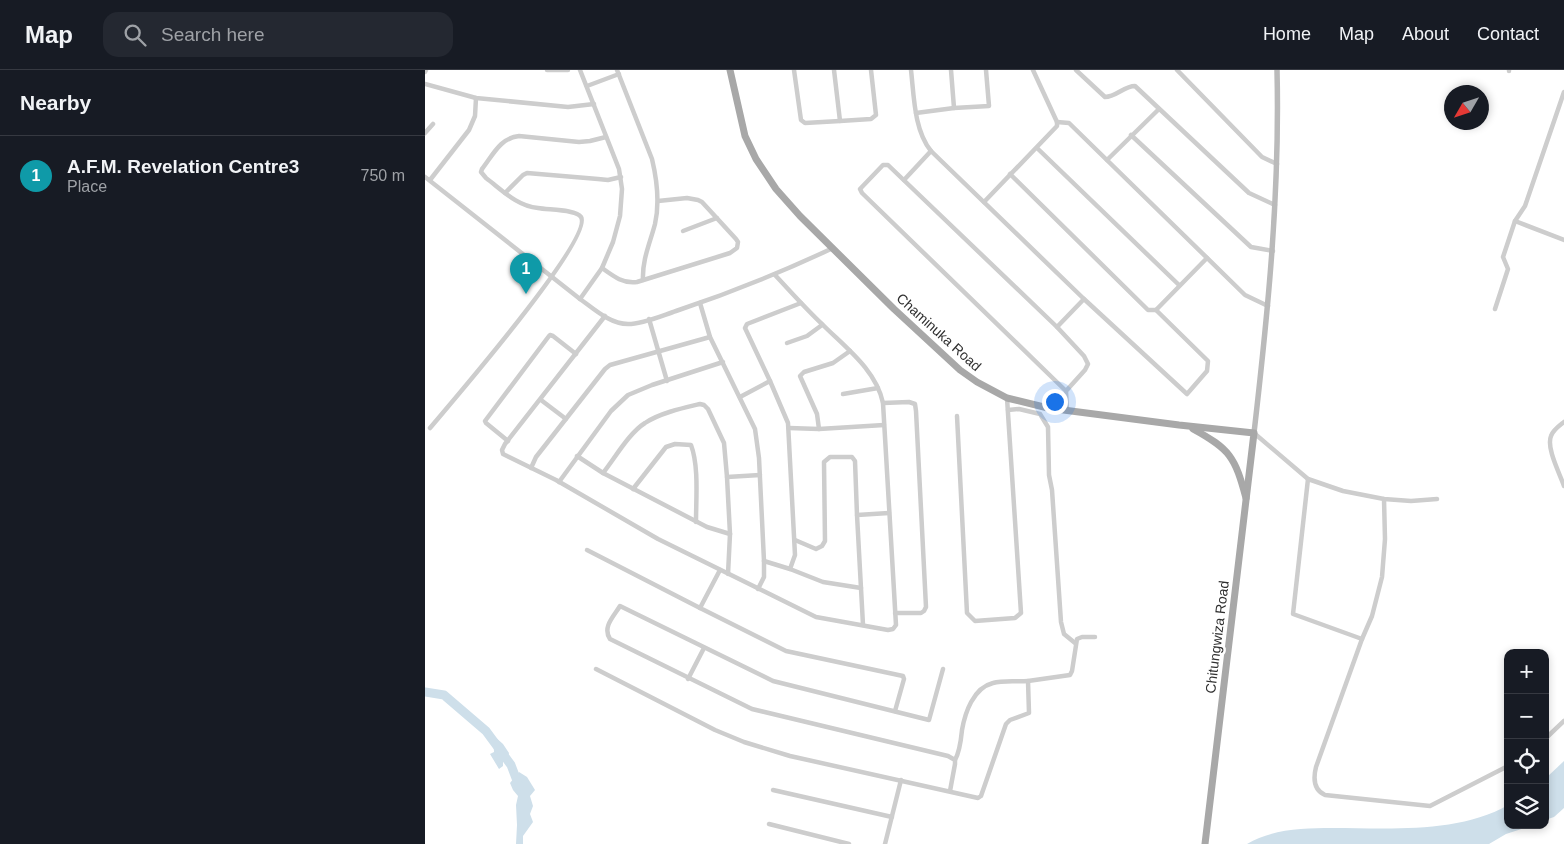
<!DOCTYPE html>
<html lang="en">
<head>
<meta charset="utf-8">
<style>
	:root { --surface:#171b24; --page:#242831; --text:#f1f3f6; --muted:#9ea1a6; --line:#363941; --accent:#d6444e }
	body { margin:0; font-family:Arial,sans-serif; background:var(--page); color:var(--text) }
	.controls { position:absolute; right:15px; bottom:15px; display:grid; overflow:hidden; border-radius:10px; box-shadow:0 2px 8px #0003 }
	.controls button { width:45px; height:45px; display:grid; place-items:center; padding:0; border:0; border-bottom:1px solid var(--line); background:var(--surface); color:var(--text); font:25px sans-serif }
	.compass { position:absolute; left:1019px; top:15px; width:45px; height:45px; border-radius:50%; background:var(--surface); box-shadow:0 2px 8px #0003; rotate:231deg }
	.you { position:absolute; left:629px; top:331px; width:18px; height:18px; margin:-12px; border:4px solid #fff; border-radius:50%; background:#1a73e8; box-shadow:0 0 0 8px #1a73e833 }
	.badge { display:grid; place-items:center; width:32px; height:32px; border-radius:50%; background:var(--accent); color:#fff; font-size:16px; font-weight:700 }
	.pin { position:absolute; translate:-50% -41px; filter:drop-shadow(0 1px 2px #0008) }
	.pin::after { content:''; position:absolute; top:26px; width:18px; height:15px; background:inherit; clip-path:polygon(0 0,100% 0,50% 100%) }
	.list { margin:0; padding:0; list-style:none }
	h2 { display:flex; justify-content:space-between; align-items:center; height:65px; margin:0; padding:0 20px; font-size:21px }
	h2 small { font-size:16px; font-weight:400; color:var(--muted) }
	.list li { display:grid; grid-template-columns:32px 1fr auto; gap:15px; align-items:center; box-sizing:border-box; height:80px; padding:0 20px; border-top:1px solid var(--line) }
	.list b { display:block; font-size:19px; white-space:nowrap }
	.list p { margin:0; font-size:16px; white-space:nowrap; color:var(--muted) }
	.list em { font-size:16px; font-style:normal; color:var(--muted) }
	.icon { flex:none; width:28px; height:28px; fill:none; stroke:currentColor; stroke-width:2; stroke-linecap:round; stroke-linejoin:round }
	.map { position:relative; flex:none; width:1139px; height:774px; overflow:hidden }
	header { display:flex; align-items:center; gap:30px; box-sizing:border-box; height:70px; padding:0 25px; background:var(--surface); border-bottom:1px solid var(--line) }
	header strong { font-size:24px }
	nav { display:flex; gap:28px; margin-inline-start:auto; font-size:18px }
	.search { width:350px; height:45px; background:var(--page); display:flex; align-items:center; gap:12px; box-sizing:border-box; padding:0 18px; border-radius:15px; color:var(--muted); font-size:19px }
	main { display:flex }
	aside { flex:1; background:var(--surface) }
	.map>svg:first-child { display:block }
</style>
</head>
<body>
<header>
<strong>Map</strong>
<div class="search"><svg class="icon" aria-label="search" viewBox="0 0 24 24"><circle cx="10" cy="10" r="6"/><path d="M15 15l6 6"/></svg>Search here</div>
<nav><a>Home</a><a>Map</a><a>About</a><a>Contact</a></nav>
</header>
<main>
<aside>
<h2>Nearby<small></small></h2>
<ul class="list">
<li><span class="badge" style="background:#0f9aa8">1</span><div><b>A.F.M. Revelation Centre3</b><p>Place</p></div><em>750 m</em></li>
</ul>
</aside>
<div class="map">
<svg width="1139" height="774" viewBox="0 0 1139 774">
	<rect width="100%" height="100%" fill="#fff"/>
	<g fill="#cedfea">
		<path d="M69,666L78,674L84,683L83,687L78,692V696L74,699L65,684L69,682C69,676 68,672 64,668Z"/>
		<path d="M1139,691V738L1129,747L1120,750V709Z"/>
		<path d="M94,702L102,707L110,720L105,726L108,736L105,744L108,752L98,766V774H91L92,755L91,735L93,726L88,720L85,713Z"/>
		<path d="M1083,735V755H1109L1081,764L1064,774H822C847,759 878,758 907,758C962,758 1033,764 1083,735Z"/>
	</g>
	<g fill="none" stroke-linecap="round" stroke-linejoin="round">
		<path stroke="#cedfea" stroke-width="9" d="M0,622L19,625L61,661L86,695L94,716"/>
		<g stroke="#cdcdcd" stroke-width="4.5">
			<path d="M122,0H143"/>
			<path d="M155,0L194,99L197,119L195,146L188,172L177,198L155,229"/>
			<path d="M192,0L227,89C232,110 235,132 230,154C225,173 217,190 218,210"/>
			<path d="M369,0L376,50L380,53L415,51"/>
			<path d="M409,0L415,51L446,49L451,45L446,0"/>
			<path d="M486,0C489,26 489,60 506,81L659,229L762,324L782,301L783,291L731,240"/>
			<path d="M526,0L529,38"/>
			<path d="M608,0L632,52"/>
			<path d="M651,0L680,27C691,27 699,16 710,16L824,123L850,135"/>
			<path d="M752,0L837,87L852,94"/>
			<path d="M1084,1V0"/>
			<path d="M0,2L1,0"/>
			<path d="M0,14L51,28L143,37L169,34"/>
			<path d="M162,16L194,4"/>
			<path d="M491,43L529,38L564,36L561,0"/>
			<path d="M0,63L8,54"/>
			<path d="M706,65L826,177L848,181"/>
			<path d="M612,78L754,215"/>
			<path d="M682,90L734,39"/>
			<path d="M585,104L723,240H731L782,188"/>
			<path d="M0,107L155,229C169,239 185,254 203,254C218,254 236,246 251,241C305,223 357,202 408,178"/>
			<path d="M5,110L44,60L50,46L51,28"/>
			<path d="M479,110L506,81"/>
			<path d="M80,123L98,105L102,103L173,109L183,110L196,107"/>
			<path d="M559,132L632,56V52L644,53L820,225L843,236"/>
			<path d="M1090,151L1139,170"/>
			<path d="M258,161L292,148"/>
			<path d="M177,198C188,206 198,214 212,212L305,183L312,178L313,172L311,169L277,132L273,130L262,128L233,131"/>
			<path d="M275,233L285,267L330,359L334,388L339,491V507L333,519"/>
			<path d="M1070,239L1083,199L1078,187L1090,151L1100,136L1139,22"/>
			<path d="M180,246L80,374L77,380L78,384L131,410L233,469L391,547L463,560L468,559L471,555L458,333C451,300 421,278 398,255C381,239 366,222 350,205"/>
			<path d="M224,249L242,311"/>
			<path d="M632,257L659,229"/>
			<path d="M362,273L382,266L397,255"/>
			<path d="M641,321L437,123L435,119L458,95H463L632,257L659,286L663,294L660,300L641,321L642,341"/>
			<path d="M418,324L453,318"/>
			<path d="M315,327L345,311"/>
			<path d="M116,330L141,349"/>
			<path d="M458,333L484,332L490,334L491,341L501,537L499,541L496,543H470"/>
			<path d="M583,340L594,339L615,344L623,357L624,405L627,420L636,552L639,564L650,573"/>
			<path d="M532,346L542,543L550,551L590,548L596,543L582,328"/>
			<path d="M1139,352C1134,356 1128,360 1126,366C1121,378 1135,404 1139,416"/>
			<path d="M5,358C25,334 169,168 156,147C151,139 123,140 113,138C92,136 77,120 61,108L56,102L57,99C68,85 75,68 94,66L154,72L165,71L181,67"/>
			<path d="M364,358L394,359L459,355"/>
			<path d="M394,359L392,344L375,306L379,302L408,293L425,281"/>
			<path d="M829,363L883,409L918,421L959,429L986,431L1012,429"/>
			<path d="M83,371L61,353L60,351L124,266L125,265L128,266L151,284"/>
			<path d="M152,386L178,403L282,457L305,464"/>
			<path d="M106,398L111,387L180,299L185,295L285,267"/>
			<path d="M178,403C190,388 204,363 220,353C235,343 258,338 275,334L279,335L283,339L299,373L302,407L335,405"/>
			<path d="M302,407L305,464L303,504"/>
			<path d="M883,409L868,544L937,569"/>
			<path d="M134,412L186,341L203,325L227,315L298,292"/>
			<path d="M208,419L241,377L250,374L266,375C274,396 271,429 271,452"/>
			<path d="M959,429L960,469L957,507L947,546L937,569L891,697C888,709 889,720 900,725L1005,736L1083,696"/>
			<path d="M432,445L464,443"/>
			<path d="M370,470L391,479L397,476L400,471L399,392L405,387H427L430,391L432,445L438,555"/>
			<path d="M162,480L275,538"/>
			<path d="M339,491L365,499L398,512L436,518"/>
			<path d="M365,499L370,485L363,353L345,311L320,258L322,254L376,233"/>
			<path d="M295,500L275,538L361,581L478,606L479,609L470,641"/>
			<path d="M171,599L290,660L319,672L365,686L553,728L556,726L581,654L585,650L604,643L603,611L645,605L647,601L652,569L657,567H670"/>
			<path d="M518,599L504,650L348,611L195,536C189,546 177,557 185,569L327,639L523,686L530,690V694L525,721"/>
			<path d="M263,609L279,578"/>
			<path d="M1120,669L1139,651"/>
			<path d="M530,690C535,681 536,670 537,660C540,643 548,618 568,613C578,610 592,612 603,611"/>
			<path d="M348,720L467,747"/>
			<path d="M344,754L424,774"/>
			<path d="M460,774L476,710"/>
		</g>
		<path stroke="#bababa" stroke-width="5.5" d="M829,363C843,242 855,122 852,0"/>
		<g stroke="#a8a8a8" stroke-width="7">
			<path d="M305,0L320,66L331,89L351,119L375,146L469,239L535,300L552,312L582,328L623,338L754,355L829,363L780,774"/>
			<path d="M768,359C805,379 810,387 821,428"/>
		</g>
	</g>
	<g text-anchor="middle" stroke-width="5" stroke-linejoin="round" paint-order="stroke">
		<g font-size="14" fill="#303030" stroke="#fff">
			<text transform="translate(514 262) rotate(42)" y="5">Chaminuka Road</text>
			<text transform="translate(792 567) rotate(-83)" y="5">Chitungwiza Road</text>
		</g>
	</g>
</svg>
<div class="controls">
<button>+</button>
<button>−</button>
<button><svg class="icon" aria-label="locate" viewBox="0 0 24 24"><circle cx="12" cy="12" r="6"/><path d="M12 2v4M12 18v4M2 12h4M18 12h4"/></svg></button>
<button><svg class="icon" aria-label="layers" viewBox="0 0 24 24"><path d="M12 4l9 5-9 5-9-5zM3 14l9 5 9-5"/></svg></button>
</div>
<svg class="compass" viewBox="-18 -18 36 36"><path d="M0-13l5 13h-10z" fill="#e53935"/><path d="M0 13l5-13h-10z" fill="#9ea1a6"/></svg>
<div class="you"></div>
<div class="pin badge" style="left:101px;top:224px;background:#0f9aa8">1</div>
</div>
</main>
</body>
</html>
